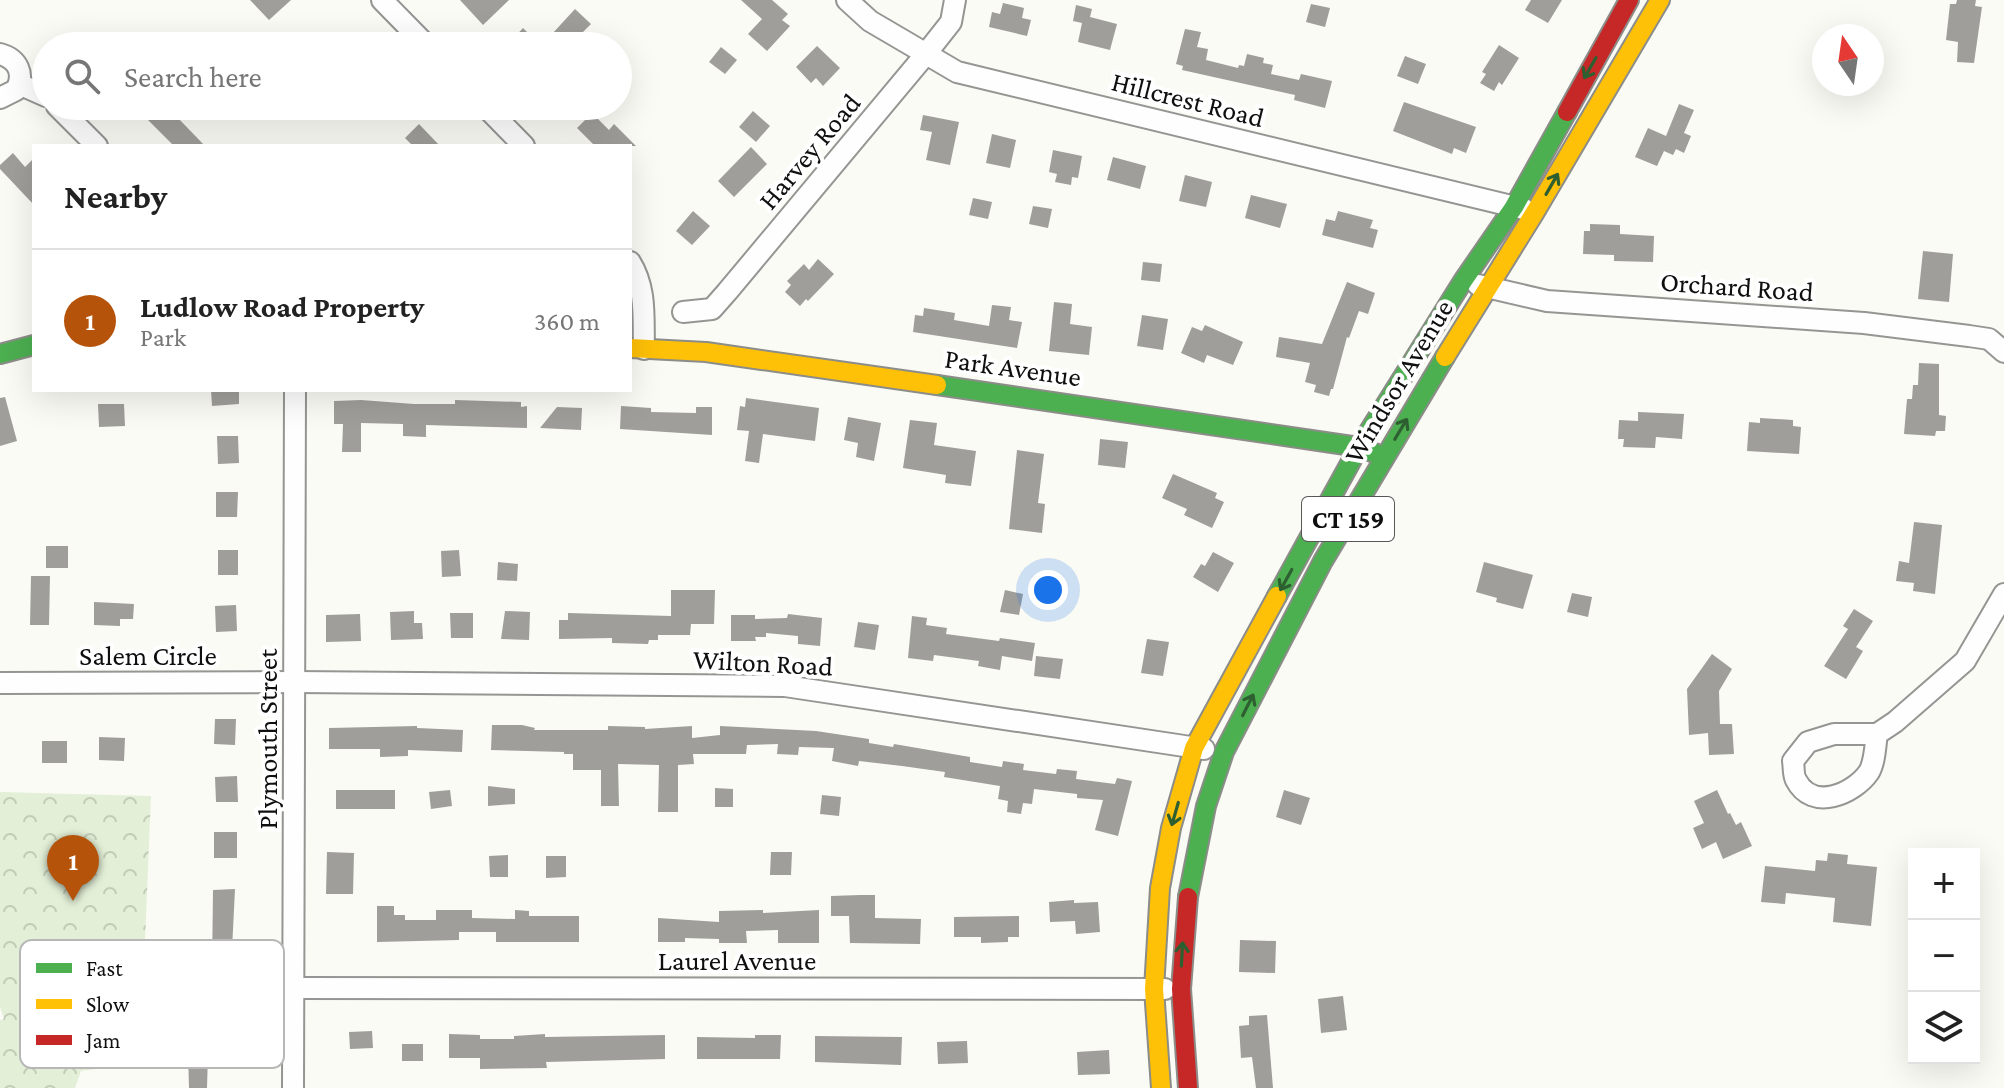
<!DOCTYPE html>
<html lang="en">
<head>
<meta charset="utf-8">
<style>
	:root { --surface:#fff; --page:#f6f6f6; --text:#222; --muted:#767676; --line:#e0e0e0; --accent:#b45309 }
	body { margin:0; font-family:"Crimson Pro",serif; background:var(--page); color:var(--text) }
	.controls { position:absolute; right:24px; bottom:24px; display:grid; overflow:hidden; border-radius:0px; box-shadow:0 8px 32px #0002 }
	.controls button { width:72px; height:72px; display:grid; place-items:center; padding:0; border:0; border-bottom:2px solid var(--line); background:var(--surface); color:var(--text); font:40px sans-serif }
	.compass { position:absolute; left:1812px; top:24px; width:72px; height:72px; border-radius:50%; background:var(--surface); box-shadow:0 8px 32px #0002; rotate:347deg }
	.you { position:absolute; left:1048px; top:590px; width:28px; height:28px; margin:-20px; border:6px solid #fff; border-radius:50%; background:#1a73e8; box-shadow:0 0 0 12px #1a73e833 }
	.badge { display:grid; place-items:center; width:52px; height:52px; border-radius:50%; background:var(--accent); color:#fff; font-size:26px; font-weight:700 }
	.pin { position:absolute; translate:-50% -66px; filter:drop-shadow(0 2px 4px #0008) }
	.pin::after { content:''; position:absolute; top:42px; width:28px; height:24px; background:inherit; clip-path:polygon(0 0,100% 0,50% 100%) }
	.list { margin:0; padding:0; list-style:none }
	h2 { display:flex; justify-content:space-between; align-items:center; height:104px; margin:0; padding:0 32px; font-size:34px }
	h2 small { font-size:26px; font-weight:400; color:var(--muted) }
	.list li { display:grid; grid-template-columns:52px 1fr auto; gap:24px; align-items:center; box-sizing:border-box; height:144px; padding:0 32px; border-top:2px solid var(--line) }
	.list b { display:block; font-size:30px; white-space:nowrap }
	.list p { margin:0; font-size:26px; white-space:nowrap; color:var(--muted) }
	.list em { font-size:26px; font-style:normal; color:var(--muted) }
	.icon { flex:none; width:44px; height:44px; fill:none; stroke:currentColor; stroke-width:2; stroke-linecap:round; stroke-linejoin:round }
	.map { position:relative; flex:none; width:2004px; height:1088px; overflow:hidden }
	.search { position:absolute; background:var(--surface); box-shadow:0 8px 32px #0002; left:32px; top:32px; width:600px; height:88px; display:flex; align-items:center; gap:20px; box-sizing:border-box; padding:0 28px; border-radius:44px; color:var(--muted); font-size:30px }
	.panel { position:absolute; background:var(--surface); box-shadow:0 8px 32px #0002; left:32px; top:144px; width:600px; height:248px; border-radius:0px }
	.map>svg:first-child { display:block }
</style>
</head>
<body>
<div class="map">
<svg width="2004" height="1088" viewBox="0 0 2004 1088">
	<defs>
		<pattern id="park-crowns" width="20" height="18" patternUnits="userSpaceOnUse" patternTransform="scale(2)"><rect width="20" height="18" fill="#e3efd7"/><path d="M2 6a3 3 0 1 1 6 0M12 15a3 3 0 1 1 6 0" fill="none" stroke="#c2ccb7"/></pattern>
	</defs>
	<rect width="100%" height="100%" fill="#fbfbf5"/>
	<path fill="url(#park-crowns)" d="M0,792L151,796L140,1063L81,1071L75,1088H0V1020L4,1019L0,1007Z"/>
	<g fill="#9f9e9a">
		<path d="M250,0H291L269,20Z"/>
		<path d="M460,0H509L483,25Z"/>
		<path d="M741,0H772L788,14L782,20L790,26L767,51L748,34L762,19Z"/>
		<path d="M1531,0H1562L1548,23L1525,10Z"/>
		<path d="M1957,0H1976L1975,6L1982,7L1974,63L1957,62L1958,42L1946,40L1950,4H1956Z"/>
		<path d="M1003,3L1024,8L1022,18L1031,20L1027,36L989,27L992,12L1000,14Z"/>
		<path d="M1311,4L1330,8L1325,27L1306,22Z"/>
		<path d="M1076,5L1092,9L1090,17L1117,24L1110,50L1078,42L1082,23L1073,21Z"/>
		<path d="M575,9L591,24L569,46H506L523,28L541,46Z"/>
		<path d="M1185,29L1201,32L1197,47L1208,49L1206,60L1238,68L1239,65L1244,66L1247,54L1264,58L1263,63L1273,65L1271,74L1299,80L1301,74L1332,81L1325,108L1294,100L1295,95L1182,70L1183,66L1176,64Z"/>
		<path d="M1499,45L1519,58L1502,85L1499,82L1494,91L1480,83L1486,74L1482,72Z"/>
		<path d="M817,46L840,68L823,86L816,78L811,83L796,67Z"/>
		<path d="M721,47L737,60L725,74L709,62Z"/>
		<path d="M1405,56L1426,64L1418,84L1397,76Z"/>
		<path d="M1404,102L1476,127L1466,153L1454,148L1452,154L1393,131Z"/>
		<path d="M1679,104L1694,110L1684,133L1691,136L1684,153L1676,149L1673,155L1664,151L1657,166L1635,157L1648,128L1666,136Z"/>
		<path d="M148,106H190L178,118L205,146H174L141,113Z"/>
		<path d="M753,111L770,126L756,142L739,127Z"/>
		<path d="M592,113L609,130L614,124L636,146H593L594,145L577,128Z"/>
		<path d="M923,115L959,122L950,165L926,160L932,132L920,130Z"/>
		<path d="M419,124L440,146H413L405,138Z"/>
		<path d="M992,134L1016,140L1010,168L986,163Z"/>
		<path d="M751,147L767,164L734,197L718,181Z"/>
		<path d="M1053,150L1082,156L1078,178L1072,177L1071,185L1055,182L1057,174L1049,172Z"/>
		<path d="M13,153L25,167L34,158V205L0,169V165Z"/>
		<path d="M1113,157L1146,166L1140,189L1107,180Z"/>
		<path d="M1185,175L1212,182L1206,207L1179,201Z"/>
		<path d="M1251,195L1287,204L1280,228L1245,218Z"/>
		<path d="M973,198L992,202L988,219L969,215Z"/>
		<path d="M1033,206L1052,209L1048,228L1029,224Z"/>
		<path d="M693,211L710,226L692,245L676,231Z"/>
		<path d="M1338,211L1373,220L1370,228L1378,230L1373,248L1322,235L1326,219L1335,221Z"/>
		<path d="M1590,224L1620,225V234L1654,236L1653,262L1614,261V255L1583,254L1584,231H1590Z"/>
		<path d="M1923,251L1953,254L1949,302L1918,299Z"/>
		<path d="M818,259L834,274L808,301L806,299L800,306L785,292L791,285L787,281L804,264L809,270Z"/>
		<path d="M1143,262L1162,264L1160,282L1141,280Z"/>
		<path d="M1347,282L1375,293L1368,314L1359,311L1349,338L1347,337L1333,389H1331L1329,396L1314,392L1316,385L1305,382L1310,363L1276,357L1279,337L1322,344Z"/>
		<path d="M1054,302L1072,304L1070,324L1092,327L1089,355L1049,351Z"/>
		<path d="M992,305L1011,307L1009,320L1022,322L1017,348L913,332L915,315L923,316L924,308L955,313L954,320L989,326Z"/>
		<path d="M1142,315L1168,319L1163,350L1137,346Z"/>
		<path d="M1205,325L1243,342L1233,365L1207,355L1204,363L1181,353L1192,327L1202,331Z"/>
		<path d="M1919,363L1939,364V415L1946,416L1945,431H1936L1935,436L1904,434L1907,399H1912L1913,385H1918Z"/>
		<path d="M211,390H239V404L212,406Z"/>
		<path d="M5,397L17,441L0,446V398Z"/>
		<path d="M746,398L819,408L815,441L763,434L759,463L745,461L749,431L737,430L740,406L745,407Z"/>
		<path d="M361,400L414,404H455V400L521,402V407L527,406V428L426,425V437L403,436V424L361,423V452H342L343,424H334V401Z"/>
		<path d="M98,404H124L125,426L99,427Z"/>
		<path d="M621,406L651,408V412L696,413V407H712V435L620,429Z"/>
		<path d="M557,407L582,408L581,430L540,428Z"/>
		<path d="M1638,412L1684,414L1682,439L1656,437L1655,448L1623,447L1624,439H1618L1619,420L1638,421Z"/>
		<path d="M848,417L881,423L874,461L856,457L858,443L844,440Z"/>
		<path d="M1760,418L1793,420V426L1801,427L1799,454L1747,451L1749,422L1760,423Z"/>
		<path d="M910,420L937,423L934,445L976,451L971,486L945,483L946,475L903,468Z"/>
		<path d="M217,436H238L239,463L218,464Z"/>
		<path d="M1100,439L1128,442L1125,468L1098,465Z"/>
		<path d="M1017,450L1044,454L1038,503L1045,504L1042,533L1009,529Z"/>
		<path d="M1173,474L1217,493L1215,498L1224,502L1212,528L1184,515L1187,509L1162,498Z"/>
		<path d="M216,492H238L237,517H216Z"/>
		<path d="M1914,522L1942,525L1935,594L1913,591L1914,583L1896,581L1899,561L1909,563Z"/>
		<rect x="46" y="546" width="22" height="22"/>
		<rect x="218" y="550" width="20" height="25"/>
		<path d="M459,550L461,576L442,577L441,551Z"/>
		<path d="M1213,552L1234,563L1218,592L1193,577L1201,564L1205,566Z"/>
		<path d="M498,562L518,564L517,581L497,580Z"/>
		<path d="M1484,562L1533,575L1523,609L1496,602L1497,598L1476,592Z"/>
		<path d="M31,576H50L49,625H30Z"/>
		<path d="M671,590H715L714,624H691L690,635H658V640H649L648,644L612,643V638L559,639V620H568V613L671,616Z"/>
		<path d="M1005,590L1023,594L1019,615L1000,612Z"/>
		<path d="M1572,593L1592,597L1588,617L1567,612Z"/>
		<path d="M94,602L134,604L133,619H120V626L94,625Z"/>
		<path d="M236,605L237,631L216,632L215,606Z"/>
		<path d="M1854,609L1873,621L1856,647L1863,651L1846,679L1824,666L1848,629L1843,626Z"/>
		<path d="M414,611V623H422L423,639L391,640L390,612Z"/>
		<path d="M505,611L530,612L529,640L501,639Z"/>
		<path d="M450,613H473V638H451Z"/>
		<path d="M360,614L361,641L326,642V615Z"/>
		<path d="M788,614L822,618L820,646L798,644V636L766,633V637H755L756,641H731V615H755V619L787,618Z"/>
		<path d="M912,616L927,618L926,625L947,628L946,634L999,641L1000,638L1035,643L1032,661L1002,656L1000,670L978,666L979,661L934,655L933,661L908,658Z"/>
		<path d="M858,622L879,625L875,650L854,647Z"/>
		<path d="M1147,639L1169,642L1163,676L1141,673Z"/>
		<path d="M1712,654L1732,669L1719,691L1720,724H1732L1734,754L1709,755L1708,733L1689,735L1687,689Z"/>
		<path d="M1036,656L1063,659L1060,679L1034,676Z"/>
		<path d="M215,719H236L235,745L214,744Z"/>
		<path d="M492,725H522L535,728L534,730H608V726L645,727V729L692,726V738L720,735V726L816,731L869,739V743L893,747L894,744L970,757V762L1002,767L1003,761L1024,764L1023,770L1056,774L1057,769L1077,771L1076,779L1115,784L1117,778L1132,781L1118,836L1095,830L1103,800L1077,798V794L1034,789L1032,804L1023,803L1021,814L1007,812L1008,801L998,799L1000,786L944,777L945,772L902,766L859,761L858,766L832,761L834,748L799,747L798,755L777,754L778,744L747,745L746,754H693L694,764L678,765V812H658L659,765L618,764L619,806H601V770H573V754H564V752L491,750Z"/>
		<path d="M417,726V728L463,730L462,752L408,750V756L380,757V749H329V728Z"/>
		<path d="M99,737L125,738L124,761L99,760Z"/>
		<rect x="42" y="741" width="25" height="22"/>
		<path d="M237,776L238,802H216L215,777Z"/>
		<path d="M488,786L515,789V804L488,806Z"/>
		<path d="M715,788L733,789V807H715Z"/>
		<rect x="336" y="790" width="59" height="19"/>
		<path d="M450,790L452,806L431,809L429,792Z"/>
		<path d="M1284,790L1310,798L1301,825L1276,817Z"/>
		<path d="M1717,790L1728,814L1730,813L1736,825L1741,822L1752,846L1723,859L1716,842L1702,849L1693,828L1704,823L1694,801Z"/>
		<path d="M822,795L841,797L839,816L820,814Z"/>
		<rect x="214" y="832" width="23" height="26"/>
		<path d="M327,852L354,853L353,894H326Z"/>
		<path d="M771,852H792L791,875H770Z"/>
		<path d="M1828,853L1848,855L1847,864L1877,867L1871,926L1833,922L1835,898L1786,893L1785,904L1761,902L1765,866L1815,871L1816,860L1827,861Z"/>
		<path d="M508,855V877H490L489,856Z"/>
		<path d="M546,856H566V877L546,878Z"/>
		<path d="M235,889L231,970H212L213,890Z"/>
		<path d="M860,895H875V918L921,919L920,944L850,943L849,916H831V896Z"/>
		<path d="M1074,900V903L1098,902L1100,932L1076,934L1075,921L1050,922L1049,902Z"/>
		<path d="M377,906H394V915H405V920H436V910H472V918L515,919V910L529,911V916H579V942H496V932H459V940L377,942Z"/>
		<path d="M763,910V913L819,910V943H778V930L746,931L747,943H719V939L685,938V942H658V918L719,922V911Z"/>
		<path d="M1019,916V937H1008V942L981,943V937H954V917Z"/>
		<path d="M1240,940L1276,941L1275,973L1239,972Z"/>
		<path d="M1343,996L1347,1030L1321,1033L1318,999Z"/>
		<path d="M1267,1015L1273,1088H1256L1252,1057L1241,1058L1239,1026L1249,1025V1016Z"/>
		<path d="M372,1031L373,1048L350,1049L349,1032Z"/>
		<path d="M449,1034L480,1035V1039H514V1036L545,1034V1037L665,1035V1059L546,1062L547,1068L480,1069V1058H449Z"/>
		<path d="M755,1035H781L780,1059H697V1037L755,1038Z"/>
		<path d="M815,1036L902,1037L901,1065L815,1062Z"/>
		<path d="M967,1041L968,1063L938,1064L937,1042Z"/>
		<rect x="402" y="1044" width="21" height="17"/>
		<path d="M1109,1050L1110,1074L1078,1075L1077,1052Z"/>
		<path d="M188,1053L208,1054L207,1088H189Z"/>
	</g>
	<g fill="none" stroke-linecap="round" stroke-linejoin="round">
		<defs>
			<g id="street">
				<path d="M382,0L427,46"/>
				<path d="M847,0L870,21L957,72L1524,209"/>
				<path d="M0,54C18,59 25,74 16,90L0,98"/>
				<path d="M19,84L46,96"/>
				<path d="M57,106L97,146"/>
				<path d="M485,106L524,146"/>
				<path d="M630,262C647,289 643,319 644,349"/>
				<path d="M1478,285L1547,301L1864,323L1969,336L1989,339L2004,352"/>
				<path d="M683,312L712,309L727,292L925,55L951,22L955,0"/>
				<path d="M0,683L295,682L785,686L1204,749"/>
				<path d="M1877,734C1875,746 1875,762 1869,772C1854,794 1812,812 1796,780C1793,775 1794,766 1793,761L1808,742L1834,734H1877L1895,722L1965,661L2004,594"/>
				<path d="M294,988L1165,989"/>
				<path d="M293,1088L295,390"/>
			</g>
			<g id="fast">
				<path d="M0,354L34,345"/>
				<path d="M937,385L1359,447L1377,454"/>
				<path d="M1277,596L1359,447L1463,281L1514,207L1567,112"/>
				<path d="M1188,897L1206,806L1224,752L1323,561L1445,357"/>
			</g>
			<g id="slow">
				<path d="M630,348L706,352L937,385"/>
				<path d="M1445,357L1535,212L1660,0"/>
				<path d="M1161,1088L1154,989L1160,888L1171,828L1194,748L1277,596"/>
			</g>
			<g id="jam">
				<path d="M1567,112L1629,0"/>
				<path d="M1188,1088L1181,989L1188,897"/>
			</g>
		</defs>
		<use href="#street" stroke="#959593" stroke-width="24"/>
		<use href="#fast" stroke="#8c8c89" stroke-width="22"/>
		<use href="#slow" stroke="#8c8c89" stroke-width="22"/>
		<use href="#jam" stroke="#8c8c89" stroke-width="22"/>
		<use href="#street" stroke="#fefefe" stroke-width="20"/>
		<use href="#fast" stroke="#4caf50" stroke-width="18"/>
		<use href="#slow" stroke="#ffc107" stroke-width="18"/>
		<use href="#jam" stroke="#c62828" stroke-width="18"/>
	</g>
	<defs><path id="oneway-shaft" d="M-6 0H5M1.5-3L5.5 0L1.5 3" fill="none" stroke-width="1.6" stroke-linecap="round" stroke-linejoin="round" transform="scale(2)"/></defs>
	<g stroke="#2e5f30">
		<use href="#oneway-shaft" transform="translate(1590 68) rotate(120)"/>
		<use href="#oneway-shaft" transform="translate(1552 184) rotate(-60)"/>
		<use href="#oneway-shaft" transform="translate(1401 429) rotate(-59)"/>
		<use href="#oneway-shaft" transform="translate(1286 580) rotate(119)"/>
		<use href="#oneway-shaft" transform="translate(1248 705) rotate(-63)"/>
		<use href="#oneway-shaft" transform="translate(1175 814) rotate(106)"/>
		<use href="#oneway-shaft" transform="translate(1182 954) rotate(-87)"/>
	</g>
	<g text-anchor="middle" stroke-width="8" stroke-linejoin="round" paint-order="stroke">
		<rect fill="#fff" stroke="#575757" stroke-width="2" x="1302" y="497" width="92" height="44" rx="6"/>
		<g font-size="26" font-weight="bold" fill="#0f0f0f">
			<text x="1348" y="528">CT 159</text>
		</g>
		<g font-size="28" fill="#0f0f0f" stroke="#fff">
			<text transform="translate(1188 99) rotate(14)" y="10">Hillcrest Road</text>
			<text transform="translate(809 151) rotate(-50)" y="10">Harvey Road</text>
			<text transform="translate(1737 286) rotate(4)" y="10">Orchard Road</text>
			<text transform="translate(1013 367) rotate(8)" y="10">Park Avenue</text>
			<text transform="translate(1398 381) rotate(-59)" y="10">Windsor Avenue</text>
			<text x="148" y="665">Salem Circle</text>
			<text transform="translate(763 662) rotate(3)" y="10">Wilton Road</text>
			<text transform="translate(267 739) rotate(-90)" y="10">Plymouth Street</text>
			<text x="737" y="970">Laurel Avenue</text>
		</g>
	</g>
	<rect x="20" y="940" width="264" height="128" rx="12" fill="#fff" stroke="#b7b7b7" stroke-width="2"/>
	<rect x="36" y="963" width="36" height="10" fill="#4caf50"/>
	<rect x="36" y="999" width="36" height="10" fill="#ffc107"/>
	<rect x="36" y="1035" width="36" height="10" fill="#c62828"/>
	<g font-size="22" fill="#0f0f0f">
		<text x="86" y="976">Fast</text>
		<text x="86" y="1012">Slow</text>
		<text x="86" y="1048">Jam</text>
	</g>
</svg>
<div class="controls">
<button>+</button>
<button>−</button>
<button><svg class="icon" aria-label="layers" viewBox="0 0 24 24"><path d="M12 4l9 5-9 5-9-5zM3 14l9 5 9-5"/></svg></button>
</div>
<svg class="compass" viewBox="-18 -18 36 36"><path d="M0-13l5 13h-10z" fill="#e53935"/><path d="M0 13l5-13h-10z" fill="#767676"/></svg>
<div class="you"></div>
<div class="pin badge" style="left:73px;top:901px">1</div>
<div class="search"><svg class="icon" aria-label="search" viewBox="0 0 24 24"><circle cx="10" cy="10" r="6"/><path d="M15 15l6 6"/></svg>Search here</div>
<section class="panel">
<h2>Nearby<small></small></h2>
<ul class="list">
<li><span class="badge">1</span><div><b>Ludlow Road Property</b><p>Park</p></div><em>360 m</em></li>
</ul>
</section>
</div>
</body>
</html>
